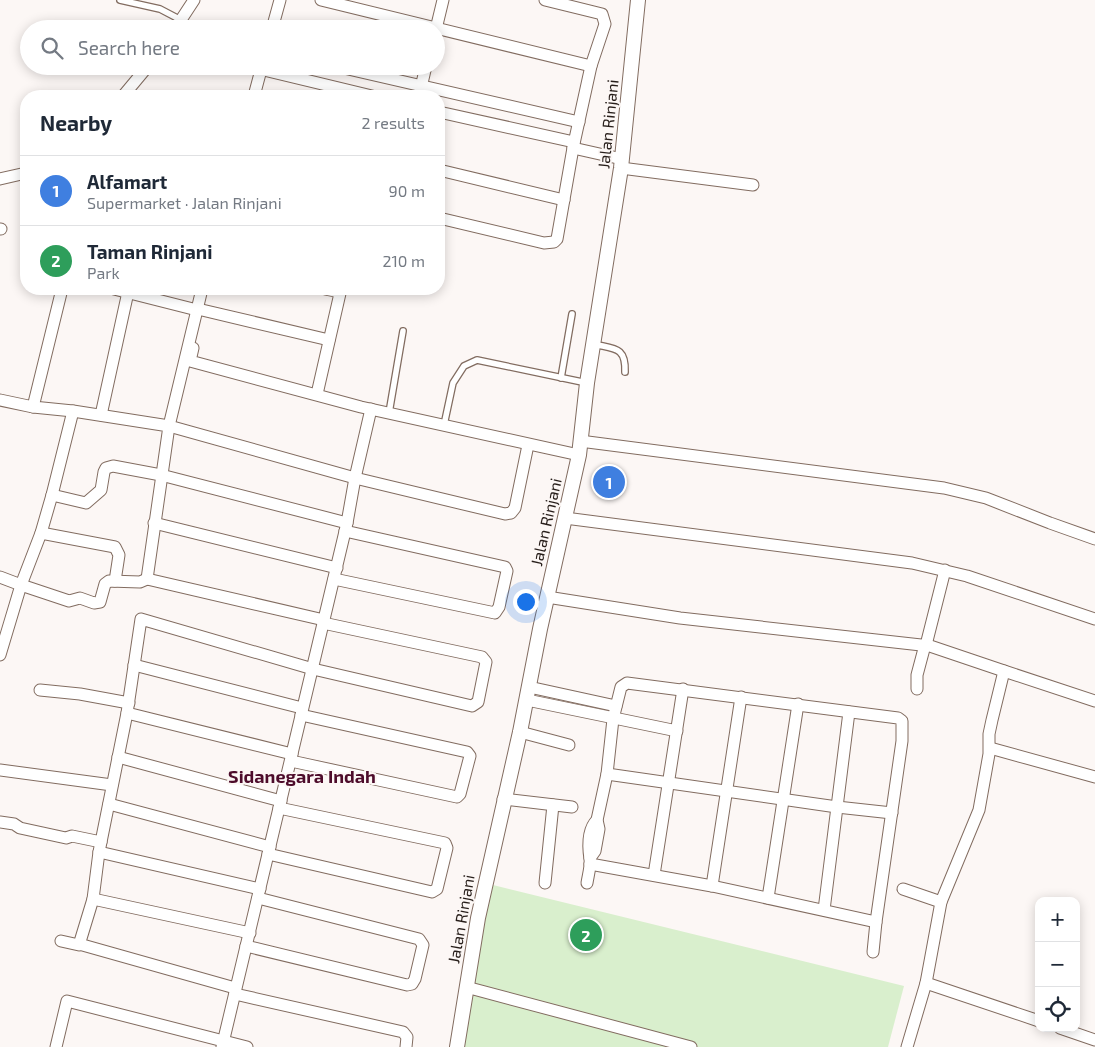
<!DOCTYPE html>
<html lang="en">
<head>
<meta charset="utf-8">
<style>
	:root { --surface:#fff; --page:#f2f2f3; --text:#1f2937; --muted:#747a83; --line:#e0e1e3; --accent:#0f766e }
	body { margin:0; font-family:"Exo 2",sans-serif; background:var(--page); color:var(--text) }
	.controls { position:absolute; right:15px; bottom:15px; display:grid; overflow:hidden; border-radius:10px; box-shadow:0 2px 12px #0003 }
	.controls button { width:45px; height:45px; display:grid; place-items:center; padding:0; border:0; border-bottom:1px solid var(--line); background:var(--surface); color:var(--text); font:25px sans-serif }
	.you { position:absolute; left:525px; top:601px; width:18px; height:18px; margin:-12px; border:4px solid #fff; border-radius:50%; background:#1a73e8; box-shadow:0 0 0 8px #1a73e833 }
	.badge { display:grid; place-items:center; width:32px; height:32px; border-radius:50%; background:var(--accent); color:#fff; font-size:16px; font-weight:700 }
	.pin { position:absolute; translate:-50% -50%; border:2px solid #fff; box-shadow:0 1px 5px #0006 }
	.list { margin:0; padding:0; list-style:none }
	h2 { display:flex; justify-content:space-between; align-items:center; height:65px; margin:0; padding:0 20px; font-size:21px }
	h2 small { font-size:16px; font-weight:400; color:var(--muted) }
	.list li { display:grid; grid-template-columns:32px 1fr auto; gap:15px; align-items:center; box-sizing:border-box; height:70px; padding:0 20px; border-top:1px solid var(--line) }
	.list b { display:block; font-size:19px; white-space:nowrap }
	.list p { margin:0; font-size:16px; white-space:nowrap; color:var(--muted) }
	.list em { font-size:16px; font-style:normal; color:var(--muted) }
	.icon { flex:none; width:28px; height:28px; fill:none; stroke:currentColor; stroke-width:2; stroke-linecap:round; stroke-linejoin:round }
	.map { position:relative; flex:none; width:1095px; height:1047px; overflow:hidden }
	.search { position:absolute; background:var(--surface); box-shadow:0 2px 12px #0003; left:20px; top:20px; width:425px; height:55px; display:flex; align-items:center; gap:12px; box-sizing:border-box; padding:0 18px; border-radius:28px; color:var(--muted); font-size:19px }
	.panel { position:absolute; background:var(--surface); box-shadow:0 2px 12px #0003; left:20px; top:90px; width:425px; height:205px; border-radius:20px }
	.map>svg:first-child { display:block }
</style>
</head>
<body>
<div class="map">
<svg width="1095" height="1047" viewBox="0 0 1095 1047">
	<rect width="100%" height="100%" fill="#fcf7f5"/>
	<path fill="#d9efcd" d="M485,883L904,986L888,1047H459Z"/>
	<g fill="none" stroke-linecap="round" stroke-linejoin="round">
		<defs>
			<g id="service">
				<path d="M120,0L160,9L181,20"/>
				<path d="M593,344C614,349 626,346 625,372"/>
				<path d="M561,378L572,314"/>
				<path d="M389,413L403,331"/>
				<path d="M444,425L453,383L464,366L477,360L587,383"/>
			</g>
			<g id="minor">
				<path d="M321,0L591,66"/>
				<path d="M545,0L602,14L605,24L591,66L573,148L622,159"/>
				<path d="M175,29L194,0"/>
				<path d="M272,29L280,0"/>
				<path d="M436,29L443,0"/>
				<path d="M247,66L372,96"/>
				<path d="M335,66L579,122"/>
				<path d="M123,96L148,66"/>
				<path d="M254,96L262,66"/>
				<path d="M419,96L426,66"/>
				<path d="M439,112L574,142"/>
				<path d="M621,168L753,185"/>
				<path d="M439,170L564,200"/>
				<path d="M0,179L26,173"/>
				<path d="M439,218L544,243L554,242L557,239L573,148"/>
				<path d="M0,229H1"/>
				<path d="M62,289L33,407L73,411L169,426L147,579"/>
				<path d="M114,289L197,310"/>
				<path d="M202,289L169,426L355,478L505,514L511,513L515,508L528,445"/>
				<path d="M325,289L340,292"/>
				<path d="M202,310L329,340"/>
				<path d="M193,348L190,361L361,407L579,455"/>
				<path d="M317,394L341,289"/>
				<path d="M0,400L33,407"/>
				<path d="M101,415L128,292"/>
				<path d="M580,441L944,488L986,498L1050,523L1095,539"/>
				<path d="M52,495L86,503L101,490L104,472L106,468L113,466L161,475L347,523"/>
				<path d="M565,518L912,563L967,576L1095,619"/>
				<path d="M154,523L337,568"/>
				<path d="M41,533L115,547L119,555L115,581"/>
				<path d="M0,577L21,585L69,601L80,598L94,603L100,602L105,584L109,581L140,582L147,579L324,620"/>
				<path d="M334,579L495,613L499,607L507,571L505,567L345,531"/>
				<path d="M547,597L680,618L930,646L1004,671"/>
				<path d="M926,645L945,570"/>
				<path d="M0,655L21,585L41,533L52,495L73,411"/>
				<path d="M134,665L302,708"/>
				<path d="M529,687L616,706"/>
				<path d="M917,689V675L925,645"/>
				<path d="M40,690L80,694L129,703"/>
				<path d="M527,700L677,731"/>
				<path d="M127,713L292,754"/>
				<path d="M520,732L569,745"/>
				<path d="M990,748L1095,777"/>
				<path d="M118,757L281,801"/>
				<path d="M291,761L457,797L460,794L470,756L467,752L301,715"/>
				<path d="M0,770L112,785"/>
				<path d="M607,774L837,807L892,813"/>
				<path d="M503,799L572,807"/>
				<path d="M109,804L270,847"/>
				<path d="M0,822L14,824L20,828L66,838L72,836L101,842"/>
				<path d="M99,852L260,889"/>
				<path d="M268,854L432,892L437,889L447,848L445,843L279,808"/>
				<path d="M590,864L712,886L876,922L902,741V721L898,718L627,683L621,687L613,719L607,774L597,820L599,829L595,851L590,858"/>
				<path d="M654,875L683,689"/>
				<path d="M545,883L553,805"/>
				<path d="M587,883C588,876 591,866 590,859C588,846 587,830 597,820"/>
				<path d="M712,886L741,697"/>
				<path d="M903,889L941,902"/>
				<path d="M768,898L798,704"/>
				<path d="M93,899L250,933"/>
				<path d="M824,910L849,712"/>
				<path d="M61,941L79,945L93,899L99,852L127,713L141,619L313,669L472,706L478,702L486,662L482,657L323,623"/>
				<path d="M79,944L235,988"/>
				<path d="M246,946L407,985L412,984L415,979L423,945L419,939L258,898"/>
				<path d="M873,952L876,922"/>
				<path d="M926,983L1039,1021"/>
				<path d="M466,987L691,1047"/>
				<path d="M235,994L403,1032L407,1037L406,1047"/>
				<path d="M1060,1028L1095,1040"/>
				<path d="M56,1047L67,1001L247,1047"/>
				<path d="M222,1047L347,523L355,478L371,409"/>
				<path d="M907,1047L926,983L941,902L979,810L989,754V734L992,720L1004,671L1095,701"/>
			</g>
			<path id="tertiary" d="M457,1047L478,918L520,732L540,629L579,455L587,383L621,168L638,0"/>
		</defs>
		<use href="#service" stroke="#826c60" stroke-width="8"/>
		<use href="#minor" stroke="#826c60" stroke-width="13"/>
		<use href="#tertiary" stroke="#826c60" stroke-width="16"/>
		<use href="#service" stroke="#fff" stroke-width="5.5"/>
		<use href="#minor" stroke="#fff" stroke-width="11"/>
		<use href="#tertiary" stroke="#fff" stroke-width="14"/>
	</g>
	<g text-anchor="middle" stroke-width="4" stroke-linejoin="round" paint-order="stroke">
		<g font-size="16" fill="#271e1a" stroke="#fcf7f5">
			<text transform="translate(608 124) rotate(-84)" y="6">Jalan Rinjani</text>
			<text transform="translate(546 522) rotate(-77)" y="6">Jalan Rinjani</text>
			<text transform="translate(461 919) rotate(-80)" y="6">Jalan Rinjani</text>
		</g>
		<g font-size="18" font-weight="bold" fill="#4d0c2b" stroke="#fcf7f5">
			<text x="302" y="783">Sidanegara Indah</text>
		</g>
	</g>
</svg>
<div class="controls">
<button>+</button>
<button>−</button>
<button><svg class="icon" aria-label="locate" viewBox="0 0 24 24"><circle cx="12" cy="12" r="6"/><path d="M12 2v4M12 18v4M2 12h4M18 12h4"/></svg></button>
</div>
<div class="you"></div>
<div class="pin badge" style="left:609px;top:482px;background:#3f7fe0">1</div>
<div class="pin badge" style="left:586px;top:935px;background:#2e9e5b">2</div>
<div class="search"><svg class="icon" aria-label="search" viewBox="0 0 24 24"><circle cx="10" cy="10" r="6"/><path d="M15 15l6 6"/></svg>Search here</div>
<section class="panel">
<h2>Nearby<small>2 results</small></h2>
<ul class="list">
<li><span class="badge" style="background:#3f7fe0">1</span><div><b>Alfamart</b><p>Supermarket · Jalan Rinjani</p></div><em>90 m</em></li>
<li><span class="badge" style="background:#2e9e5b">2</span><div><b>Taman Rinjani</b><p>Park</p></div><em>210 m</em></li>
</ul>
</section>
</div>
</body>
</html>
